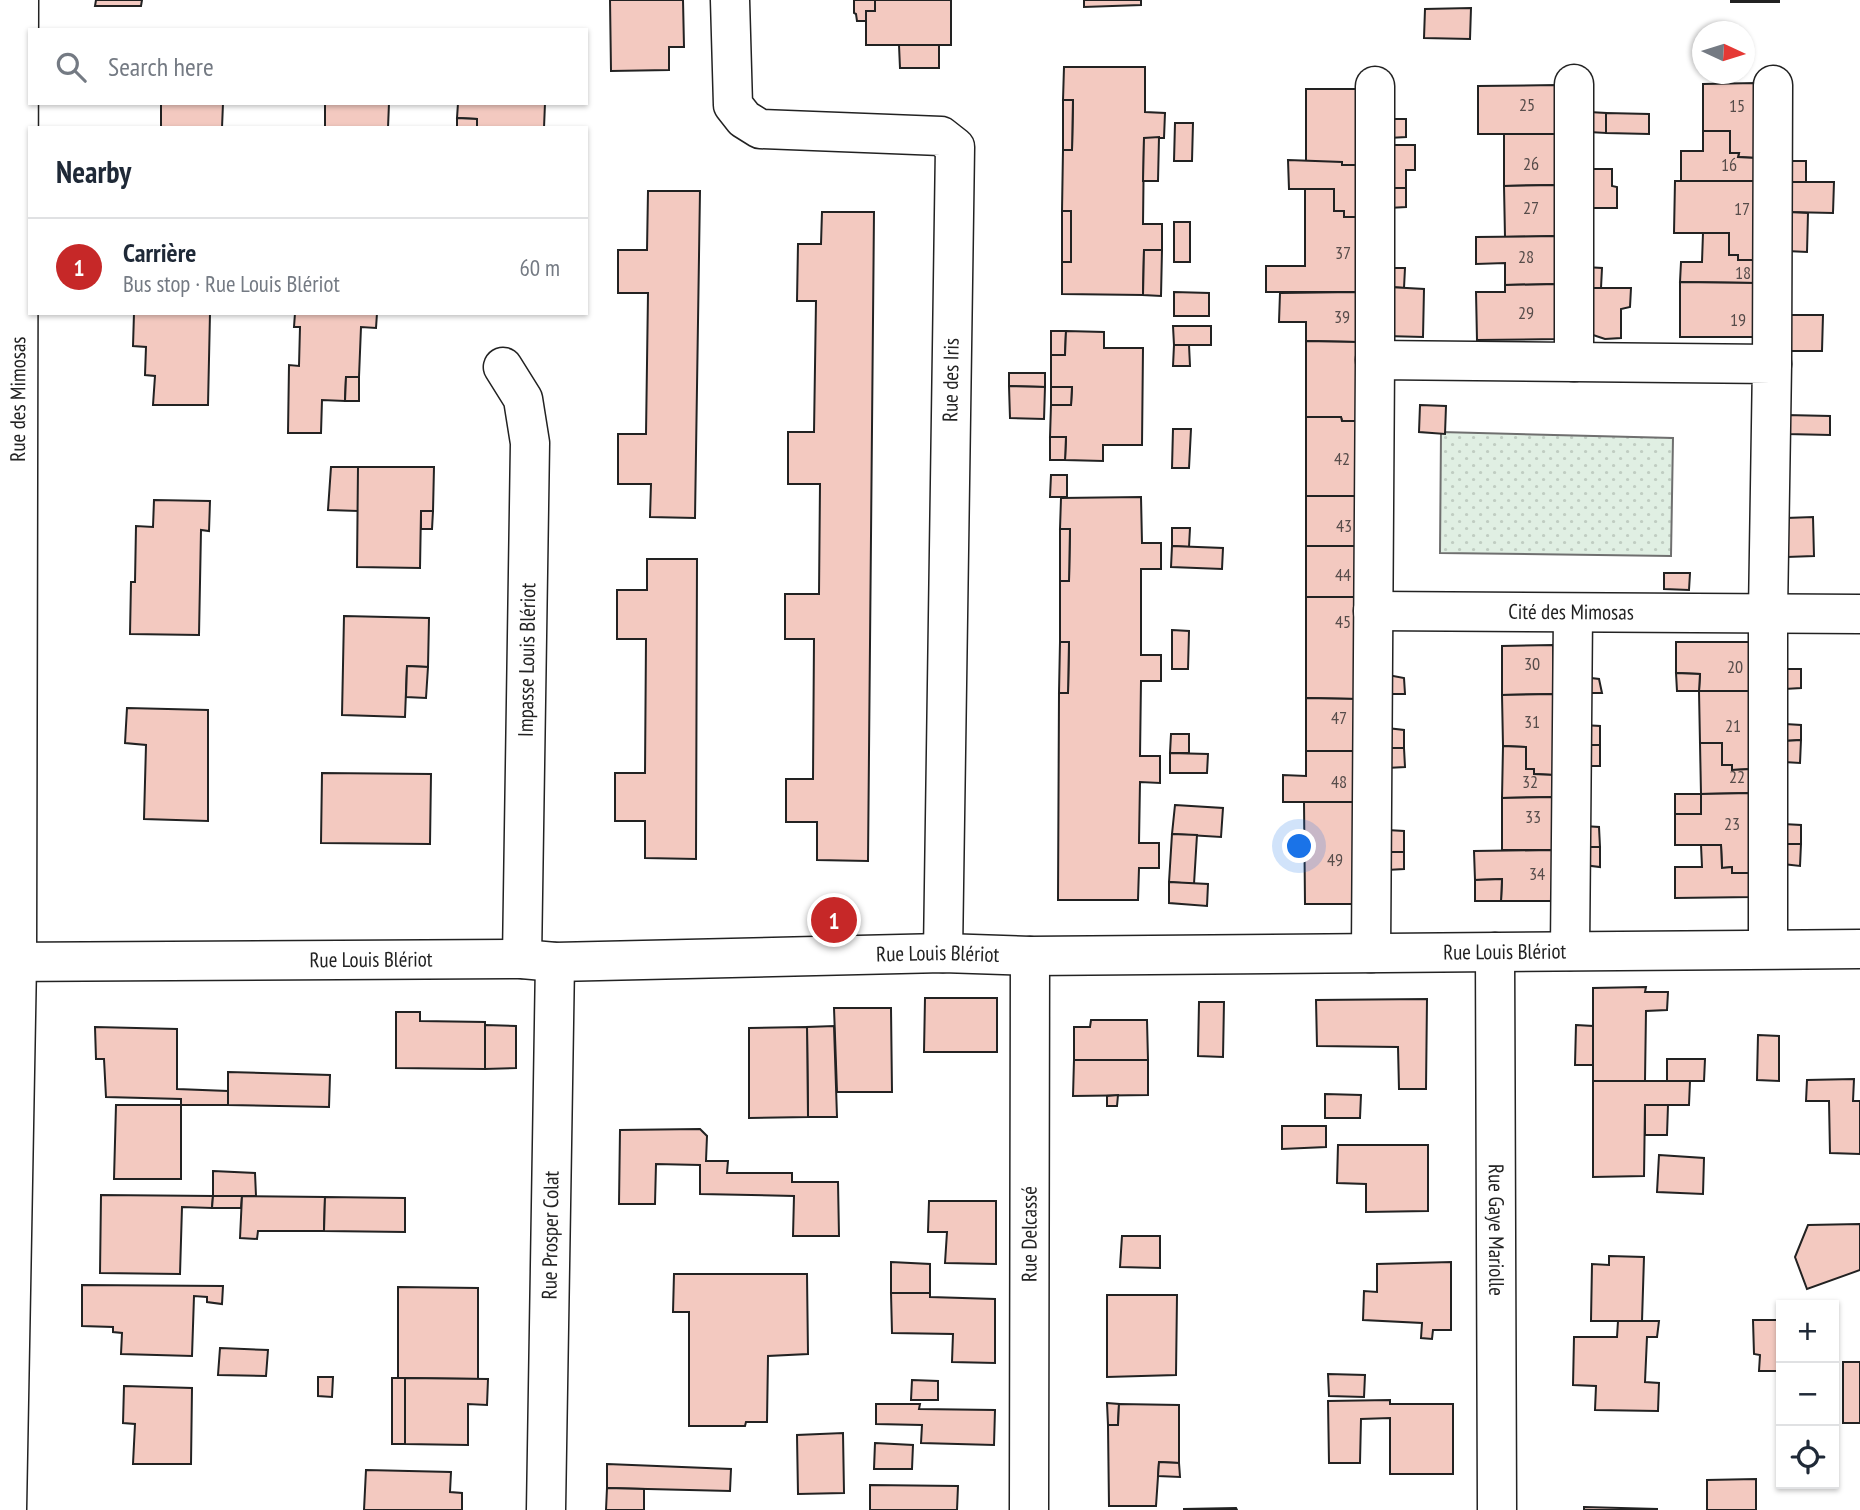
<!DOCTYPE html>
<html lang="en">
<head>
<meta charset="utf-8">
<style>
	:root { --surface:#fff; --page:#f6f6f7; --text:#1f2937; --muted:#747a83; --line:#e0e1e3; --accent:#c62828 }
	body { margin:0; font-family:"PT Sans Narrow",sans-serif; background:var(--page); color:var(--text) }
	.controls { position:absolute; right:21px; bottom:21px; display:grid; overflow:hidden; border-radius:0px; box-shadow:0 2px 5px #0004 }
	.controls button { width:63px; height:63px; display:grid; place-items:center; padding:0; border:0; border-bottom:2px solid var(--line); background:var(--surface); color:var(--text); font:35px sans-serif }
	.compass { position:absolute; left:1692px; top:21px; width:63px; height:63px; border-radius:50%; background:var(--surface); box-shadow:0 2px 5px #0004; rotate:94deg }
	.you { position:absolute; left:1300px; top:847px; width:24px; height:24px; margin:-18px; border:5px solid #fff; border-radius:50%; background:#1a73e8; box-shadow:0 0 0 10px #1a73e833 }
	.badge { display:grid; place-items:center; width:46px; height:46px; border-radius:50%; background:var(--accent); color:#fff; font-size:23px; font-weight:700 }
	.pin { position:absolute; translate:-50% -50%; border:4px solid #fff; box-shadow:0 2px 7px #0006 }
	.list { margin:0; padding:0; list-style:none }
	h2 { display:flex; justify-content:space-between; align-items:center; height:91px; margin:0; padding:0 28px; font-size:30px }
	h2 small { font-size:23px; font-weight:400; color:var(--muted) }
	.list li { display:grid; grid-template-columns:46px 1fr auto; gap:21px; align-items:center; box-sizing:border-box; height:98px; padding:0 28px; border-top:2px solid var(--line) }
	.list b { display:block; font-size:26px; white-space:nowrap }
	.list p { margin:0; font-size:23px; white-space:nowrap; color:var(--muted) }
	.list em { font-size:23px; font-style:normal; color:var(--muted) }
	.icon { flex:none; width:38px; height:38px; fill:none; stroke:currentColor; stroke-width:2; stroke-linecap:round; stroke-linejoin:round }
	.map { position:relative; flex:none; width:1860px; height:1510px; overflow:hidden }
	.search { position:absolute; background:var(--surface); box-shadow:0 2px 5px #0004; left:28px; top:28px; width:560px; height:77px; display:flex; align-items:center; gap:18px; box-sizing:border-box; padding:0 24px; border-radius:0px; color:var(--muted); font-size:26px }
	.panel { position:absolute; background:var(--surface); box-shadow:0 2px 5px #0004; left:28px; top:126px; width:560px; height:189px; border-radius:0px }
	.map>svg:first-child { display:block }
</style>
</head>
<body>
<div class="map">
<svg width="1860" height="1510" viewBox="0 0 1860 1510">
	<defs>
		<pattern id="grass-dots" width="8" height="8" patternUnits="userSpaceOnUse" patternTransform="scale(1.75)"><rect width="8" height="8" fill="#e0efe3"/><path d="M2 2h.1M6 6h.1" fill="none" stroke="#c0cdc2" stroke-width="1.8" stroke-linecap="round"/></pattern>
	</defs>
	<rect width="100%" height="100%" fill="#fff"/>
	<path fill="url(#grass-dots)" stroke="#6f6f6f" stroke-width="2" d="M1441,432L1673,438L1671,556L1440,553Z"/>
	<g fill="#f3c9c0" stroke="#222" stroke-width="2">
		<path d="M96,0H142L141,6H95Z"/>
		<path d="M610,0H683L684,47H669V70L611,71Z"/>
		<path d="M854,0H875V11H866V21H857L856,14L854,13Z"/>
		<path d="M875,0H951V45H866V11H875Z"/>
		<path d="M1084,0H1141V5L1084,7Z"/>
		<rect x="1731" y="0" width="48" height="2"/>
		<path d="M1471,8L1470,39L1424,38L1425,9Z"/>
		<path d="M899,45H939V68H900Z"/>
		<path d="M1064,67H1145V112L1165,113L1164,138H1144L1143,224H1162V250H1144L1143,295L1062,294V262H1071V211H1062L1063,150H1072L1073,100H1063Z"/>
		<path d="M1756,83V158L1738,157L1739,153H1730V131H1703V84Z"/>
		<path d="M1557,85V134H1478V86Z"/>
		<path d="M1306,89H1357V165H1342V162H1306Z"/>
		<path d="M1063,100H1073L1072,150H1063Z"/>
		<path d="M161,103H223L222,128H161Z"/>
		<path d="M325,103H389L388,128H325Z"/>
		<path d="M458,103H545L544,128H477V119L457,118Z"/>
		<path d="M1589,112L1606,113V133L1589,132Z"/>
		<path d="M1606,113L1649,114V134L1606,133Z"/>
		<path d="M457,118L477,119V128H457Z"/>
		<path d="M1389,119H1406V137L1389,138Z"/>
		<path d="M1175,123H1193L1192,161H1174Z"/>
		<path d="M1703,131H1730V153H1739L1738,157L1756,158V181H1681V151H1703Z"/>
		<path d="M1504,134H1557V185L1504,186Z"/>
		<path d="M1159,137L1158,181H1143L1144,138Z"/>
		<path d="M1389,145H1415V170H1406V188H1389Z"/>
		<path d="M1288,160L1342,162V165H1357V217H1344V211H1334V189H1289Z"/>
		<path d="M1789,161H1806V182H1790Z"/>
		<path d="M1585,169H1612V186L1617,187V208H1584Z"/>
		<path d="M1675,181H1756L1755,260H1738V255H1729V233H1674Z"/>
		<path d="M1790,182H1834L1833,213L1788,212Z"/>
		<path d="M1557,185L1558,236L1505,237L1504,186Z"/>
		<path d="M1389,188H1406V207L1389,208Z"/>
		<path d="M1305,189H1334V211H1344V217H1357V292H1266V266H1305Z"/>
		<path d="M648,191H700L695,518L650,517L651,484H618V434H646L648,293H618V250H647Z"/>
		<rect x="1062" y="211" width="9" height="51"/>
		<path d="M822,212H874L868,861L817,860V822H786V779H813L814,639H785V594H819L820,484H788V432H814L816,301H797L798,244H821Z"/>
		<path d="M1788,212L1808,213L1807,252L1787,251Z"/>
		<rect x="1174" y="222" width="16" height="40"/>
		<path d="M1703,233H1729V255H1738V260H1755L1756,283L1680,282L1681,262H1702Z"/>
		<path d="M1558,236V284L1505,285V263L1476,264V237Z"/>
		<path d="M1144,250H1162L1161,296L1143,295Z"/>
		<path d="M1585,267L1602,268L1601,288H1584Z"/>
		<path d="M1389,268H1405L1404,288L1389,287Z"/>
		<path d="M1680,282L1756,283L1754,337H1680Z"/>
		<path d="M1558,284L1560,339L1477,340L1476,292H1505V285Z"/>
		<path d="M1389,287L1424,289L1423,337L1386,336Z"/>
		<path d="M1584,288H1631L1630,307L1621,309V338L1605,339L1584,332Z"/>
		<path d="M1174,292L1209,293V316H1174Z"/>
		<path d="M1357,292V342L1306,341V322H1279L1280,293Z"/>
		<path d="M134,313H210L208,405H153L155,376L145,375L146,347L133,346Z"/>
		<path d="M295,313H377L376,328L361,327L359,377H346L345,401L322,400L321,433H288L289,365L299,366L300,327H294Z"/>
		<path d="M1788,315H1823L1822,351H1787Z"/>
		<path d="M1173,326H1211V345H1174Z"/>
		<path d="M1051,331H1066L1065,355H1051Z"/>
		<path d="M1066,331L1104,332V348H1143L1142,445H1103V461L1065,460L1066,437H1050L1051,405H1071L1072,387H1051V355H1065Z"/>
		<path d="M1306,341L1357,342L1358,421H1342L1341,417H1306Z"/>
		<path d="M1174,345H1189L1190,366H1173Z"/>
		<path d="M1009,373H1045V387L1009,386Z"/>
		<path d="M346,377H359V401H345Z"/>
		<path d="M1009,386L1045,387L1044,419L1010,418Z"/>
		<path d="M1051,387H1072L1071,405H1051Z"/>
		<path d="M1420,405L1446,406L1445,434L1419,432Z"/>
		<path d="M1786,415L1830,416V435L1787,434Z"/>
		<path d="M1306,417H1341L1342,421H1358V496H1306Z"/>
		<path d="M1173,429H1191L1189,468H1172Z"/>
		<path d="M1050,437H1066L1065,460H1050Z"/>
		<path d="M331,467H358V511L328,510Z"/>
		<path d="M358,467H434L433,511H421L420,568L357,567Z"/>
		<path d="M1051,475H1067V497H1050Z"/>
		<rect x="1306" y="496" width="52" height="50"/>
		<path d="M1141,497L1142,543H1161V569H1141V655H1161V681H1141L1140,756H1160V783L1140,782L1139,843H1159V868H1139L1138,900H1058L1059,693H1068L1069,642H1060V581H1069L1070,529H1060L1061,498Z"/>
		<path d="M154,500L210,501L209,531L201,530L199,635L130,634L131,582H135L136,526L153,527Z"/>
		<path d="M421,511H433L432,529H421Z"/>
		<path d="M1813,517L1814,556L1787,557L1786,518Z"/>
		<path d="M1172,528H1190L1189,547L1172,546Z"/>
		<path d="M1060,529H1070L1069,581H1060Z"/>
		<path d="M1172,546L1223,548L1222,569L1171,567Z"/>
		<rect x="1306" y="546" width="52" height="51"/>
		<path d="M647,559H697L696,859L645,858V821H615V773H645L646,639H617V590H647Z"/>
		<path d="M1664,573H1690L1689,590L1664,589Z"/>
		<path d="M1306,597H1358L1357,699L1306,698Z"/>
		<path d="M344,616L429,618L428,667L407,666L405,717L342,715Z"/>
		<path d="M1172,630L1189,631L1188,669H1172Z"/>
		<path d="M1060,642H1069L1068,693H1059Z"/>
		<path d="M1676,642H1750V691H1699L1700,674L1676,673Z"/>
		<path d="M1553,645L1554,694L1502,695V646Z"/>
		<path d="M407,666L428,667L426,698L406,697Z"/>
		<path d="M1786,669H1801V688L1785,689Z"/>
		<path d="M1676,673L1700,674L1699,691H1677Z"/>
		<path d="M1388,675L1404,678L1405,694H1387Z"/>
		<path d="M1583,677L1599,679L1602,693H1583Z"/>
		<path d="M1699,691H1750L1751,769L1732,770V765H1722V743H1700Z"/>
		<path d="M1554,694V775L1534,774V769H1526V747L1503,746L1502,695Z"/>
		<path d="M1306,698L1357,699V751H1306Z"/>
		<path d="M127,708L208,710V821L144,819L146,745L125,743Z"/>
		<path d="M1785,724L1801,725V740L1784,741Z"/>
		<path d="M1583,725L1600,726V745H1583Z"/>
		<path d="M1387,728L1404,730V748H1387Z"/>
		<path d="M1171,734H1189V753H1170Z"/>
		<path d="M1801,740L1800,763L1784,762V741Z"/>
		<path d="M1700,743H1722V765H1732V770L1751,769V793L1701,794Z"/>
		<rect x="1583" y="745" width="17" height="21"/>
		<path d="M1503,746L1526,747V769H1534V774L1554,775L1555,797L1502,798Z"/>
		<path d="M1387,748H1404L1405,767L1387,768Z"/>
		<path d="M1306,751H1357V802H1283V775L1306,776Z"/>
		<path d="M1170,753L1208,754L1207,773H1170Z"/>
		<path d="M322,773L431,774L430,844L321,843Z"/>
		<path d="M1751,793L1752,873H1732V867L1722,868L1721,845H1675V814H1701V794Z"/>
		<rect x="1675" y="794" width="26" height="20"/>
		<path d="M1555,797L1554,850H1502V798Z"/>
		<path d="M1304,802H1357L1358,904H1305Z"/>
		<path d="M1175,805L1223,808L1221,837L1172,834Z"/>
		<path d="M1783,824L1801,825V844H1783Z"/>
		<path d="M1584,826L1599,827L1600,847H1583Z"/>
		<path d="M1387,830L1404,831V852H1387Z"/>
		<path d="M1172,834L1197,835L1194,884L1169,882Z"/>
		<path d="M1783,844H1801L1800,866L1783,864Z"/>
		<path d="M1701,845H1721L1722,868L1732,867V873H1752L1753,897L1675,898V867H1702Z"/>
		<path d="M1583,847H1600V867L1584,865Z"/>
		<path d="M1554,850V901H1501L1502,879L1475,880L1474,851Z"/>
		<path d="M1387,852H1404V869L1387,870Z"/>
		<path d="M1502,879L1501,901H1475V880Z"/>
		<path d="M1169,882L1208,884L1207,906L1169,903Z"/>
		<path d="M1646,987L1645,992H1668L1667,1010L1646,1011L1645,1081H1593V988Z"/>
		<path d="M925,998H997V1052H924Z"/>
		<path d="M1427,999L1426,1089H1399L1398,1047L1317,1046L1316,1000Z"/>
		<path d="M1199,1002H1224L1223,1057L1198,1056Z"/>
		<path d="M834,1008H891L892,1092H837Z"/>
		<path d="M396,1012H420V1021L485,1022V1069L396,1068Z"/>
		<path d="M1091,1020H1147L1148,1060H1074V1027H1090Z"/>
		<path d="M485,1025L516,1026V1068L485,1069Z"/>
		<path d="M1576,1025L1593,1026V1065H1575Z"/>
		<path d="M834,1026L837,1117H808L807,1027Z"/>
		<path d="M95,1027L177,1029V1089L228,1091V1105H181V1099L106,1097L104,1059H96Z"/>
		<path d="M807,1027L808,1117L749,1118V1028Z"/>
		<path d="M1758,1035L1779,1036V1081L1757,1080Z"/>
		<path d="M1667,1059H1705L1704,1081H1667Z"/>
		<path d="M1074,1060H1148V1095L1073,1096Z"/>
		<path d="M228,1072L330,1075L329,1107L228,1105Z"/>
		<path d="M1854,1079L1853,1101H1860V1154L1830,1153L1829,1101H1806L1807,1080Z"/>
		<path d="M1593,1081H1690L1689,1105H1645L1644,1176L1593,1177Z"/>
		<path d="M1325,1094L1361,1095L1360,1118H1325Z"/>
		<path d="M1118,1095L1117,1106H1107V1096Z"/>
		<path d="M116,1105H181V1179H114Z"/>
		<path d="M1645,1105H1668L1667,1135H1645Z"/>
		<path d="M1282,1126H1326V1147L1282,1149Z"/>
		<path d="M700,1129L707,1136L706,1161H728L727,1173H792V1182H838L839,1236H793L794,1196L700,1194V1165L656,1164L655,1204H619L620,1130Z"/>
		<path d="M1338,1145H1428V1211L1366,1212V1184L1337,1183Z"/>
		<path d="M1659,1155L1704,1158L1703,1194L1657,1192Z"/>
		<path d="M213,1171L255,1173L256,1196H213Z"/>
		<path d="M101,1195L213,1196L212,1208L182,1207L180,1274L100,1273Z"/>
		<path d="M213,1196H242L241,1208H212Z"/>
		<path d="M242,1196L325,1197L324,1231H258L257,1239L240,1238Z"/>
		<path d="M325,1197L405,1198V1232L324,1231Z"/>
		<path d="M929,1201H996V1264L945,1263L947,1232H928Z"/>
		<path d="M1860,1224V1270L1807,1289L1795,1257L1808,1225Z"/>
		<path d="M1122,1236H1160V1268L1120,1267Z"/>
		<path d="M1609,1256L1644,1257L1642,1321H1591L1592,1264L1609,1265Z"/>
		<path d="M891,1262L930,1264V1293H891Z"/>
		<path d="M1451,1262V1330H1433L1432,1339L1421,1338L1422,1323L1363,1320L1364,1291L1377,1292V1264Z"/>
		<path d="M674,1274H807L808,1354L768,1356L767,1422H746L745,1426H689V1312H673Z"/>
		<path d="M82,1285L223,1286L222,1304L207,1302V1297L194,1296L192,1356L121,1354L122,1333L113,1332V1327L82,1326Z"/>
		<path d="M398,1287L478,1288V1379L398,1378Z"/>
		<path d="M891,1293H930V1297L995,1299V1363L952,1362L953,1334L892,1333Z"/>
		<path d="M1107,1295H1177L1176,1375L1107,1377Z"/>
		<path d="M1753,1320H1781V1371H1759L1760,1355L1754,1354Z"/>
		<path d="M1618,1321H1659L1657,1337H1647L1645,1382L1659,1383L1658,1411L1595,1410L1596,1386L1573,1385L1574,1337H1617Z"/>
		<path d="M220,1348L268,1350L266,1376L218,1375Z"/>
		<rect x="1843" y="1362" width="17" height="61"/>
		<path d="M1328,1374L1365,1375L1364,1397L1329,1396Z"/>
		<path d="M318,1377H333L332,1397L318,1396Z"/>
		<rect x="392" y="1378" width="13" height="66"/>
		<path d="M405,1378L488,1379L487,1405L468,1404V1445L405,1444Z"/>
		<path d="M912,1380L938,1381V1400H911Z"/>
		<path d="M124,1386L192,1388L191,1464H133L135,1424L123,1423Z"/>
		<path d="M1390,1400V1404H1453V1474H1390V1418L1361,1419L1360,1463H1329L1328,1401Z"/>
		<path d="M1107,1403L1119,1404L1118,1425H1108Z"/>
		<path d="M876,1404H920L919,1409L995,1410L994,1445L921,1443L922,1425L876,1424Z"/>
		<path d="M1119,1404L1179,1405V1463L1159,1462L1156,1506H1109L1108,1425H1118Z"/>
		<path d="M843,1433L844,1493L798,1494L797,1435Z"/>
		<path d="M875,1443L913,1445L912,1469H874Z"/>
		<path d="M1159,1462L1179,1463L1180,1477L1158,1476Z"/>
		<path d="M607,1464L731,1469L730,1491L607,1488Z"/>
		<path d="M366,1470L451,1472L450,1492L462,1493V1510H364Z"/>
		<path d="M1756,1479V1510H1707V1480Z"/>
		<path d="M870,1485L958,1486L957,1510H870Z"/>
		<path d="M607,1488L644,1489V1510H606Z"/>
		<path d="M1584,1507L1658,1509L1584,1510Z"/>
		<path d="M1236,1508L1237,1510H1184V1509Z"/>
	</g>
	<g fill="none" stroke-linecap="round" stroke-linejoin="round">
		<defs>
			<g id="minor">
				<path d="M730,0L733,105L744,119L760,129L941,136L955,147L943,953"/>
				<path d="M1375,360V86"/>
				<path d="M1574,362V84"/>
				<path d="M1772,364L1773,85"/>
				<path d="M503,367L523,399L530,443L522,959"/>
				<path id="s1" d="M1373,611L1860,614"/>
				<path d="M1570,951L1573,613"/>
				<path id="s2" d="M1495,952L1497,1510"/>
				<path d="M1371,953L1375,360L1772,364L1768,613V949"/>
				<path id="s3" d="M0,962L522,959L555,962L943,953L1030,956L1860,949"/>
				<path id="s4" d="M7,1510L17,962L19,0"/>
				<path id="s5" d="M546,1510L555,962"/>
				<path id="s6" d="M1029,1510L1030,956"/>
			</g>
		</defs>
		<use href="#minor" stroke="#222" stroke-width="41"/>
		<use href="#minor" stroke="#fff" stroke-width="38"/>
	</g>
	<g text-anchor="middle" stroke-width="5" stroke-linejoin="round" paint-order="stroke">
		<g font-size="18" fill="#564c4a">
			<text x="1527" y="111">25</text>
			<text x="1737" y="112">15</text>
			<text x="1531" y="170">26</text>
			<text x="1729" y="171">16</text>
			<text x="1531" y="214">27</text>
			<text x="1742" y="215">17</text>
			<text x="1343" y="259">37</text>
			<text x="1526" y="263">28</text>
			<text x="1743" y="279">18</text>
			<text x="1526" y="319">29</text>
			<text x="1342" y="323">39</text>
			<text x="1738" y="326">19</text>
			<text x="1342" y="465">42</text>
			<text x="1344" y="532">43</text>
			<text x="1343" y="581">44</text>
			<text x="1343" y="628">45</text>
			<text x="1532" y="670">30</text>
			<text x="1735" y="673">20</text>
			<text x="1339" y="724">47</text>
			<text x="1532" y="728">31</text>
			<text x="1733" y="732">21</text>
			<text x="1737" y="783">22</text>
			<text x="1339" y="788">48</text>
			<text x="1530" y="788">32</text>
			<text x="1533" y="823">33</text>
			<text x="1732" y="830">23</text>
			<text x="1335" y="866">49</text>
			<text x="1537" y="880">34</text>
		</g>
		<g font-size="21" fill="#222" stroke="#fff">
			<text transform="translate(951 380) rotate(-89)" y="7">Rue des Iris</text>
			<text dy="7" stroke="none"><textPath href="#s4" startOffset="1111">Rue des Mimosas</textPath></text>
			<text dy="7" stroke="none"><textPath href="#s1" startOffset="198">Cité des Mimosas</textPath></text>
			<text transform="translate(527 660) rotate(-89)" y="7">Impasse Louis Blériot</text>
			<text dy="7" stroke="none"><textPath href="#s3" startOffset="1505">Rue Louis Blériot</textPath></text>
			<text dy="7" stroke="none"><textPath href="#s3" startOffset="938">Rue Louis Blériot</textPath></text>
			<text dy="7" stroke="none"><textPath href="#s3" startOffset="371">Rue Louis Blériot</textPath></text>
			<text dy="7" stroke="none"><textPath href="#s2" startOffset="278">Rue Gaye Mariolle</textPath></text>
			<text dy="7" stroke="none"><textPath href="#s6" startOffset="276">Rue Delcassé</textPath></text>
			<text dy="7" stroke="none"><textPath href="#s5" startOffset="275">Rue Prosper Colat</textPath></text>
		</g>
	</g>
</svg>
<div class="controls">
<button>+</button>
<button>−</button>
<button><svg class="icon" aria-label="locate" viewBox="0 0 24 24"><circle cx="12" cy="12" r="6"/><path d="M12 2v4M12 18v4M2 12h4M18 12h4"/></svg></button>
</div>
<svg class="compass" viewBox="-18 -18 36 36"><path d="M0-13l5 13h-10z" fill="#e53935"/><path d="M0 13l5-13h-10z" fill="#747a83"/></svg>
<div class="you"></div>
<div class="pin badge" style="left:834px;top:920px">1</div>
<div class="search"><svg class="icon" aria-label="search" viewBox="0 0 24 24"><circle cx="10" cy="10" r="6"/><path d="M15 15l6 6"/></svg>Search here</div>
<section class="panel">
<h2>Nearby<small></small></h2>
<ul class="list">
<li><span class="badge">1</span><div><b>Carrière</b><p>Bus stop · Rue Louis Blériot</p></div><em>60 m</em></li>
</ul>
</section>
</div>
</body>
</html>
